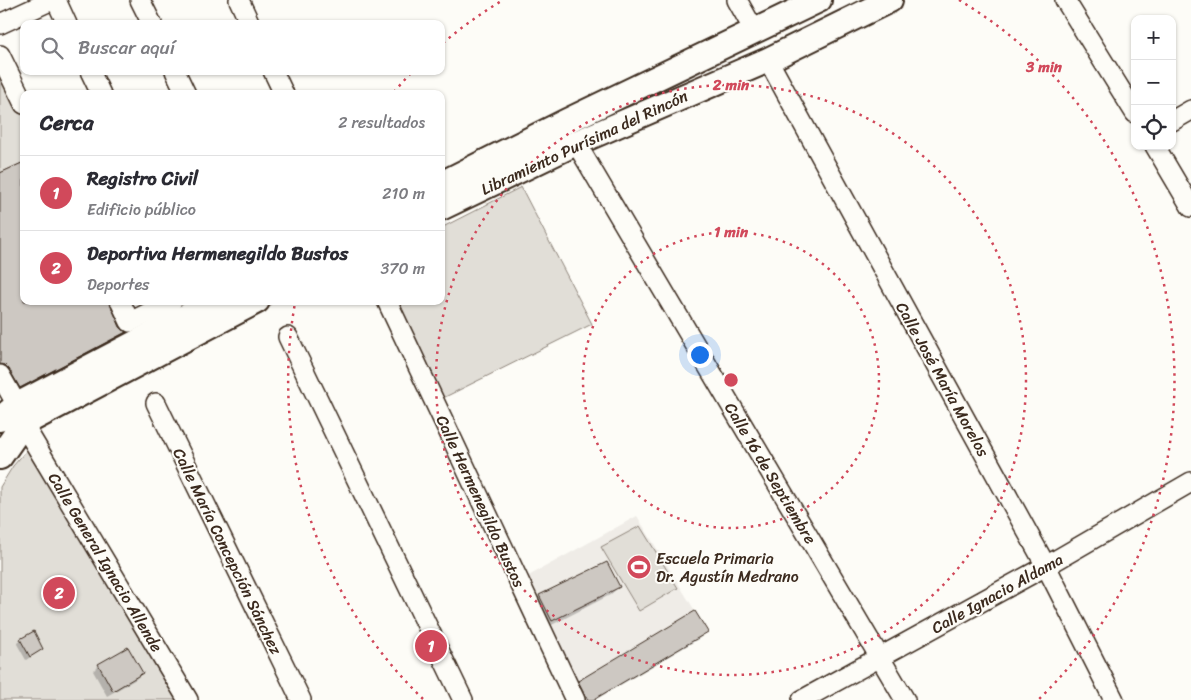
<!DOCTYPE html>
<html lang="es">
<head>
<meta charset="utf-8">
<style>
	:root { --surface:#fff; --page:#f7f7f7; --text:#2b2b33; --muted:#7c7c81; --line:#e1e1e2; --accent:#d1495b }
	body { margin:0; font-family:Sriracha,sans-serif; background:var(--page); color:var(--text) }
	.controls { position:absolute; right:15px; top:15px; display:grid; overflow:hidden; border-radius:10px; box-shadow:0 1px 4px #0004 }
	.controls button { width:45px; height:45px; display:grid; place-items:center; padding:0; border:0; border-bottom:1px solid var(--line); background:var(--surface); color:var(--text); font:25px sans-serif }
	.you { position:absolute; left:699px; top:354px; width:18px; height:18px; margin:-12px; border:4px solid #fff; border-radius:50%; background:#1a73e8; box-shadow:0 0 0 8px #1a73e833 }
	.badge { display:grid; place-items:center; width:32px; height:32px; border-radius:50%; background:var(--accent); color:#fff; font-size:16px; font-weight:700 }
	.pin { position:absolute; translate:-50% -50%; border:2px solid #fff; box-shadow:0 1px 5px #0006 }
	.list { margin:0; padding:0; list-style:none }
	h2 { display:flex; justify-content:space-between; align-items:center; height:65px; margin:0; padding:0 20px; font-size:21px }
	h2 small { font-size:16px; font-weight:400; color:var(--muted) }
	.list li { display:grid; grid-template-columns:32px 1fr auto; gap:15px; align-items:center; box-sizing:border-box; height:75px; padding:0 20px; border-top:1px solid var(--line) }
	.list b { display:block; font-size:19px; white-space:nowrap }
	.list p { margin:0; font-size:16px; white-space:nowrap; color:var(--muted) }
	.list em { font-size:16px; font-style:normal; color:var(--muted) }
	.icon { flex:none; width:28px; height:28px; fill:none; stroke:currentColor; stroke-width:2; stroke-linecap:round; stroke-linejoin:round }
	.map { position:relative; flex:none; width:1191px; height:700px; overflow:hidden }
	.search { position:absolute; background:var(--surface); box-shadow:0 1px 4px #0004; left:20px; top:20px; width:425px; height:55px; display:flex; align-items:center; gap:12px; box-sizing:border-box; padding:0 18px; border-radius:10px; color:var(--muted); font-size:19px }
	.panel { position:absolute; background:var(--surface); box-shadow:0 1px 4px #0004; left:20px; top:90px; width:425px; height:215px; border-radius:10px }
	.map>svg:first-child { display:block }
</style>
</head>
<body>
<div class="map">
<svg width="1191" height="700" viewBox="0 0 1191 700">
	<rect width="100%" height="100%" fill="#fdfcf7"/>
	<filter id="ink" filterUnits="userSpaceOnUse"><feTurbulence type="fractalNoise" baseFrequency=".02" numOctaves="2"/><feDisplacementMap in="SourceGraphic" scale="10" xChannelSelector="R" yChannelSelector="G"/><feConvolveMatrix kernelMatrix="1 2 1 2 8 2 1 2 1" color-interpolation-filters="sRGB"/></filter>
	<g filter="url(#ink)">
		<path fill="#efece7" d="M637,516L708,632L593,700H581L523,579Z"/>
		<g fill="#e1ded7" stroke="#8e847a">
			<path d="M0,68L24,116V162L0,173Z"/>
			<path d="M521,187L592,324L443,398L394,301H441V228Z"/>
			<path d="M32,444L181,700H0V487L13,466Z"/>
			<path d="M640,526L678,588L639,611L601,547Z"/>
		</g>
		<g fill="#0003">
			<path d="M0,174L24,301L119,328L124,332L116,340L12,395L0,376Z"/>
			<path d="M619,587L610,595L544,629L532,604L540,596Z"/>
			<path d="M706,632L700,638L595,700H579L573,688L579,682Z"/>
			<path d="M21,640L42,649L26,660L17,644Z"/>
			<path d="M99,665L142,673L136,679L107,696L93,671Z"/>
		</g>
		<g fill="#cdc8c2" stroke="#3b2a1e">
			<path d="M24,162V301H109L120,327L126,332L20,388L9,369L5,365L0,364V173Z"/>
			<path d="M607,562L620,587L552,621L539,595Z"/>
			<path d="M695,611L708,632L593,700H588L578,681Z"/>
			<path d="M34,631L43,649L30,657L20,639Z"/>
			<path d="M128,647L143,673L113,691L98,664Z"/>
		</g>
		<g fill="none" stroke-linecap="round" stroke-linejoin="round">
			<defs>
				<g id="minor">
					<path d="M56,0L67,24"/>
					<path d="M140,0L152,24"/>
					<path d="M239,0L250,24"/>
					<path d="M737,0L755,32"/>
					<path d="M1065,0L1135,113"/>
					<path d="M0,24L52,0"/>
					<path d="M0,55L24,104"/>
					<path d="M768,60L1046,566L1114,700"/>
					<path d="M90,71L101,94"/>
					<path d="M175,71L186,94"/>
					<path d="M273,71L284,94"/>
					<path d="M1172,121L1191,110"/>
					<path d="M576,143L905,700"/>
					<path d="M1155,146L1191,207"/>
					<path d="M120,301L130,322L172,301"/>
					<path d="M387,301L575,700"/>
					<path d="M288,337L463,700"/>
					<path d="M0,375L17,405L23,424L188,700"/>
					<path d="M156,403L301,700"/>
					<path d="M802,700L1046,566L1191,482"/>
				</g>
				<g id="major">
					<path d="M441,184L567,121L819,0"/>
					<path d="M441,208L576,143L768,60L890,0"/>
					<path d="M0,419L17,405L215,301"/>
					<path d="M0,457L23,424L257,301"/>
				</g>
			</defs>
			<use href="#minor" stroke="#3b2a1e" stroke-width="22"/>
			<use href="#major" stroke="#3b2a1e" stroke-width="28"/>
			<use href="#minor" stroke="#fdfcf7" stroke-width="19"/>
			<use href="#major" stroke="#fdfcf7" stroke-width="24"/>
		</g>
	</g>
	<g fill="none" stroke="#d1495b" stroke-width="2.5" stroke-dasharray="2.5 5">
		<circle cx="731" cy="380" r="148"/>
		<circle cx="731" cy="380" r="295"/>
		<path d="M423 699A443 443 0 0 1 295 303M394 92A443 443 0 0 1 412 72M443 43A443 443 0 0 1 503 0M959 0A443 443 0 0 1 1039 699"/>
	</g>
	<defs>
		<symbol id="stadium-disc" viewBox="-11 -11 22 22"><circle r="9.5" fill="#d1495b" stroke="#fdfcf7"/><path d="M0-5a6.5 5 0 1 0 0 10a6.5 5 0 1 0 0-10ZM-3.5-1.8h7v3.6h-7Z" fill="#fff"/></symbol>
	</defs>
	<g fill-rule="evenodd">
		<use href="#stadium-disc" x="625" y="553" width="28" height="28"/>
	</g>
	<g text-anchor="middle" stroke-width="4" stroke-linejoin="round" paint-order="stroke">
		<g font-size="16" fill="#3b2a1e" stroke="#fdfcf7">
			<text transform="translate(584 142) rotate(-25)" y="6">Libramiento Purísima del Rincón</text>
			<text transform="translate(943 379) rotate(61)" y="6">Calle José María Morelos</text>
			<text transform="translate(771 473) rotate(59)" y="6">Calle 16 de Septiembre</text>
			<text transform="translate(481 501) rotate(65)" y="6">Calle Hermenegildo Bustos</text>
			<text transform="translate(228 551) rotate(64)" y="6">Calle María Concepción Sánchez</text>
			<text transform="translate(106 562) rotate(59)" y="6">Calle General Ignacio Allende</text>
			<text transform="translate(997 593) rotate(-29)" y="6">Calle Ignacio Aldama</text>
		</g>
		<g font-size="16" fill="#3b2a1e" stroke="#fdfcf7" text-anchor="start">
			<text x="656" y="564">Escuela Primaria<tspan x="656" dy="18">Dr. Agustín Medrano</tspan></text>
		</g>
	</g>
	<circle cx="731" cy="380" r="8" fill="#d1495b" stroke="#fdfcf7" stroke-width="2.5"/>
	<g font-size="15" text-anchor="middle" font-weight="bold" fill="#d1495b" stroke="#fdfcf7" stroke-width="4" stroke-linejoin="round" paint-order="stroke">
		<text x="1044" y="72">3 min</text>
		<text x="731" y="90">2 min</text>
		<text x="731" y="237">1 min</text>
	</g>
</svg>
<div class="controls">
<button>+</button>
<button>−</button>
<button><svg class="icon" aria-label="locate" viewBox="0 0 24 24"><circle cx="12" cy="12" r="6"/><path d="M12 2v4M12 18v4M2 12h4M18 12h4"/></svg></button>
</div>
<div class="you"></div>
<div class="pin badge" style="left:431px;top:646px">1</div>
<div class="pin badge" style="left:59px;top:593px">2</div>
<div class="search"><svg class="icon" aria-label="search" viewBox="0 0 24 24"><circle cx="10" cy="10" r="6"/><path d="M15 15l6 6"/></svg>Buscar aquí</div>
<section class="panel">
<h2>Cerca<small>2 resultados</small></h2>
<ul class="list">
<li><span class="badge">1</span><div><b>Registro Civil</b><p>Edificio público</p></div><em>210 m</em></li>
<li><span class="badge">2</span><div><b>Deportiva Hermenegildo Bustos</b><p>Deportes</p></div><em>370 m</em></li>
</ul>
</section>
</div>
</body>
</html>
